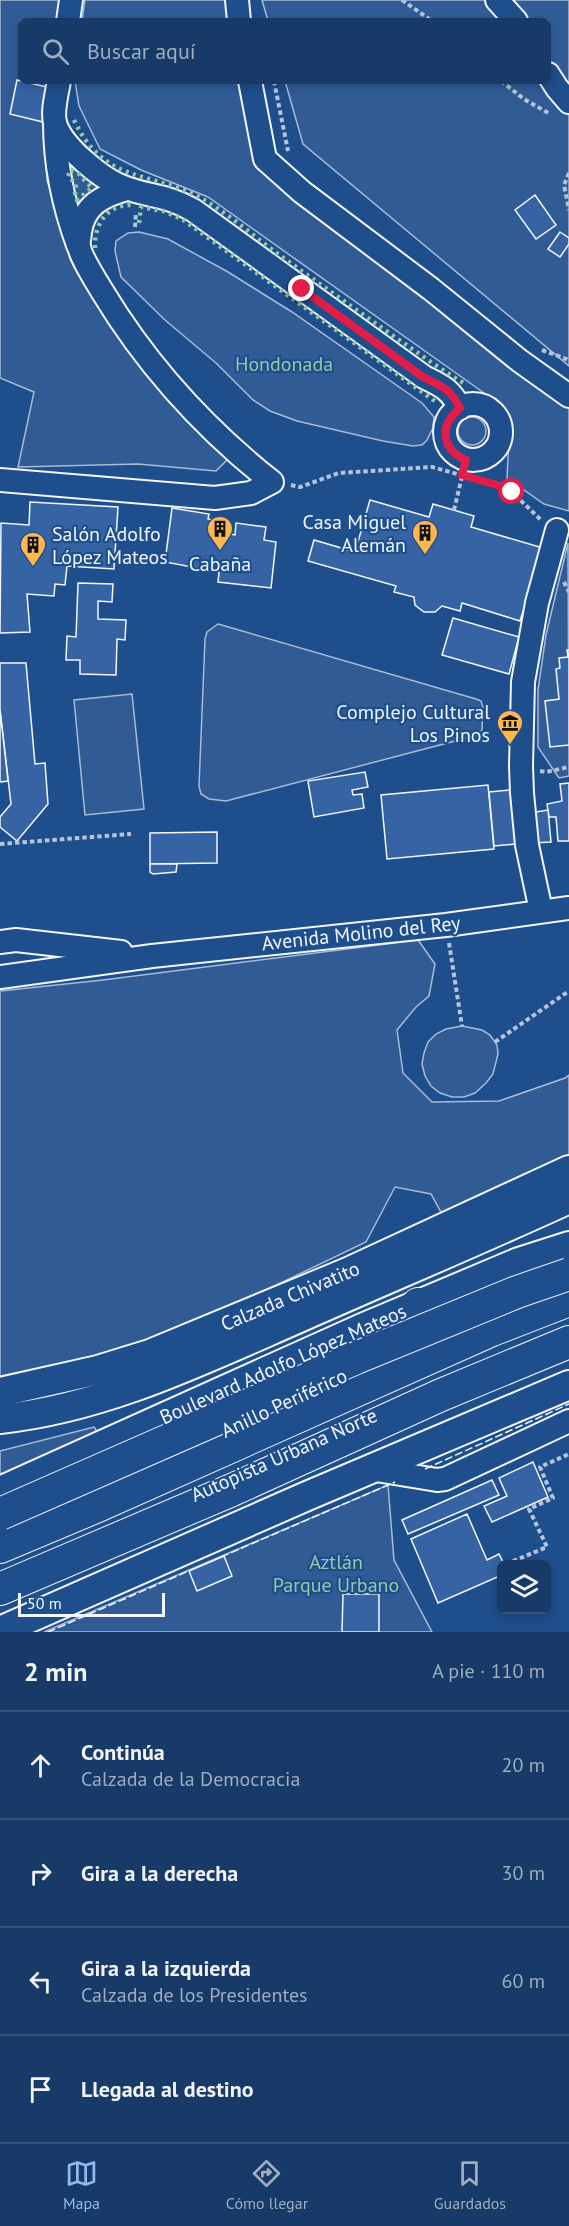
<!DOCTYPE html>
<html lang="es">
<head>
<meta charset="utf-8">
<style>
	:root { --surface:#173a69; --page:#20416f; --text:#f1f3f6; --muted:#9eadc0; --line:#36547d; --accent:#90b9f0 }
	body { margin:0; font-family:"PT Sans",sans-serif; background:var(--page); color:var(--text) }
	.controls { position:absolute; right:18px; bottom:18px; display:grid; overflow:hidden; border-radius:9px; box-shadow:0 3px 9px #0003 }
	.controls button { width:54px; height:54px; display:grid; place-items:center; padding:0; border:0; border-bottom:2px solid var(--line); background:var(--surface); color:var(--text); font:30px sans-serif }
	.scale { position:absolute; left:18px; bottom:15px; width:147px; box-sizing:border-box; padding-left:6px; border:3px solid #f2f6ff; border-top:0; font-size:16px; line-height:21px; white-space:nowrap; color:#f2f6ff; -webkit-text-stroke:4px #1f4e8c; paint-order:stroke }
	.stop { position:absolute; width:18px; height:18px; margin:-14px; border:4px solid #e11d48; border-radius:50%; background:#fff }
	.stop.end { background:#e11d48; border-color:#fff; box-shadow:0 2px 6px #0008 }
	.list { margin:0; padding:0; list-style:none }
	h2 { display:flex; justify-content:space-between; align-items:center; height:78px; margin:0; padding:0 24px; font-size:26px }
	h2 small { font-size:20px; font-weight:400; color:var(--muted) }
	.list li { display:grid; grid-template-columns:39px 1fr auto; gap:18px; align-items:center; box-sizing:border-box; height:108px; padding:0 24px; border-top:2px solid var(--line) }
	.list b { display:block; font-size:22px; white-space:nowrap }
	.list p { margin:0; font-size:20px; white-space:nowrap; color:var(--muted) }
	.list em { font-size:20px; font-style:normal; color:var(--muted) }
	.icon { flex:none; width:33px; height:33px; fill:none; stroke:currentColor; stroke-width:2; stroke-linecap:round; stroke-linejoin:round }
	.map { position:relative; flex:none; width:569px; height:1632px; overflow:hidden }
	.search { position:absolute; background:var(--surface); box-shadow:0 3px 9px #0003; left:18px; right:18px; top:18px; height:66px; display:flex; align-items:center; gap:15px; box-sizing:border-box; padding:0 21px; border-radius:9px; color:var(--muted); font-size:22px }
	.sheet { height:510px; background:var(--surface) }
	nav { display:flex; justify-content:space-around; align-items:center; box-sizing:border-box; height:84px; border-top:2px solid var(--line); background:var(--surface); font-size:16px; color:var(--muted) }
	nav a { display:grid; justify-items:center; gap:3px }
	nav .on { color:var(--accent) }
	.map>svg:first-child { display:block }
</style>
</head>
<body>
<div class="map">
<svg width="569" height="1632" viewBox="0 0 569 1632">
	<rect width="100%" height="100%" fill="#1f4e8c"/>
	<g fill="#305b95" stroke="#a8bbd7" stroke-width="1.5">
		<path d="M0,0H64L60,21H21V81H52L45,133L47,181L100,310L155,385L229,458L216,471L138,464L18,467L34,392L0,378Z"/>
		<path d="M85,0H233L236,21H82Z"/>
		<path d="M262,0H569V366L303,144L285,81H548V21H268Z"/>
		<path d="M75,81H246L259,158L569,403V511L544,504L507,478L510,420L484,393L208,197L141,170L100,149L79,106Z"/>
		<path d="M70,165L98,187L97,192L74,206L66,167Z"/>
		<path d="M139,232L168,239L228,272L292,312L422,403L434,417L433,428L427,440L422,445L413,446L383,441L297,421L270,411L253,400L216,363L165,320L121,277L115,251L116,241L128,233Z"/>
		<circle cx="472" cy="431" r="14"/>
		<path d="M568,543L569,776L559,778L538,747V690L546,635Z"/>
		<path d="M218,624L476,699L481,701L483,707L482,730L478,735L226,801L209,799L201,794L199,786L205,639L207,632Z"/>
		<path d="M132,694L144,809L85,815L74,700Z"/>
		<path d="M418,940L435,964L429,996L416,1007L397,1030L403,1073L432,1102L499,1101L565,1078L569,1075V1155L442,1214L431,1194L395,1187L366,1242L170,1336L85,1362L0,1381V991L103,980Z"/>
		<path d="M462,1026L482,1030L490,1035L497,1045L498,1054L493,1074L486,1083L475,1093L464,1097H452L440,1093L431,1086L425,1076L422,1064L424,1053L428,1042L436,1034L446,1029Z"/>
		<path d="M94,1427L100,1436L0,1477V1451Z"/>
		<path d="M388,1485L394,1560L432,1632H44Z"/>
	</g>
	<g fill="#3563a3" stroke="#f2f6ff" stroke-width="1.5">
		<path d="M17,80L51,88L43,122L10,114Z"/>
		<path d="M535,195L556,225L536,239L515,210Z"/>
		<path d="M560,232L569,238V244L560,257L548,249Z"/>
		<path d="M370,500L429,517L433,504L474,516L471,527L543,548L520,621L462,603L460,611L442,606L435,612H424L415,605L414,597L394,592L396,586L308,561L314,540L355,552Z"/>
		<path d="M30,502L118,507L114,569L67,566L65,585L55,584L54,596L27,594L30,632L0,633L1,523L29,525Z"/>
		<path d="M172,508L209,514L208,519L224,522L223,533L235,535L236,523L266,527L264,540L276,542L271,588L218,582L219,572L165,562Z"/>
		<path d="M78,583L113,584L112,602L98,601V619L126,620L125,640L117,639L116,675L80,674V660H66L67,636L76,637Z"/>
		<path d="M453,618L519,637L509,674L442,655Z"/>
		<path d="M567,650H569V745L550,747L545,701L559,699L556,669L560,668L559,658L568,657Z"/>
		<path d="M0,663H26L35,764L45,763L48,804L17,841L0,827V817L11,804L0,710Z"/>
		<path d="M0,710L8,781L0,782Z"/>
		<path d="M365,772L368,787L352,790L353,795L362,794L364,808L314,817L308,781Z"/>
		<path d="M569,783V841H558L556,817H549L547,804L562,801L560,784Z"/>
		<path d="M488,785L494,849L387,859L381,795Z"/>
		<path d="M511,790L515,844L494,846L489,792Z"/>
		<path d="M548,810L551,842L532,843L530,813Z"/>
		<path d="M217,832V863L150,864V833Z"/>
		<path d="M150,864H177L176,872L153,874L150,872Z"/>
		<path d="M533,1462L548,1497L492,1522L484,1506L507,1496L499,1478Z"/>
		<path d="M492,1480L499,1495L408,1534L402,1520Z"/>
		<path d="M467,1514L487,1560L499,1554L504,1564H502V1575L438,1603L411,1539Z"/>
		<path d="M224,1556L232,1576L197,1591L189,1571Z"/>
		<path d="M343,1594H379V1632H342Z"/>
	</g>
	<g fill="none" stroke-linecap="round" stroke-linejoin="round">
		<defs>
			<g id="minor">
				<path d="M237,0L239,21"/>
				<path d="M497,0L516,21"/>
				<path d="M68,21L71,0"/>
				<path d="M548,74L557,88L569,102"/>
				<path d="M59,81C57,93 52,111 55,123C62,147 104,181 126,188C151,197 167,195 193,210L424,377C442,386 450,389 460,408"/>
				<path d="M250,81L265,159L302,192L431,289L520,361L569,396"/>
				<path d="M55,123C55,166 63,204 78,245"/>
				<circle cx="473" cy="432" r="28"/>
				<path d="M0,480L215,498L251,493L272,482C205,429 146,364 102,291C96,281 80,256 79,246C78,242 80,236 80,232C84,205 102,196 127,189"/>
				<path d="M541,911L527,845L522,793L521,766L523,682L537,603L557,530"/>
				<path d="M0,942L16,940L121,952"/>
				<path d="M0,977L152,956L446,925L569,908"/>
				<path d="M370,1469L437,1480L445,1479L569,1421"/>
			</g>
			<g id="major">
				<path d="M0,1392L98,1370L150,1354L348,1272L569,1170"/>
				<path d="M0,1419C105,1408 203,1360 299,1318C389,1278 480,1240 569,1199"/>
				<path d="M0,1491L360,1329L519,1262L569,1246"/>
				<path d="M0,1631L307,1496L569,1385"/>
			</g>
			<g id="highway">
				<path d="M374,1353L418,1304"/>
				<path d="M0,1547L100,1505L492,1330L569,1300"/>
				<path d="M0,1589L232,1490L441,1395L569,1342"/>
			</g>
		</defs>
		<use href="#minor" stroke="#f2f6ff" stroke-width="26"/>
		<use href="#major" stroke="#f2f6ff" stroke-width="32"/>
		<use href="#highway" stroke="#f2f6ff" stroke-width="34"/>
		<g stroke="#b3c4dc" stroke-width="4" stroke-dasharray="4.5 3" stroke-linecap="butt">
			<path d="M402,0L432,21"/>
			<path d="M274,81L288,151"/>
			<path d="M501,81L524,99L550,114"/>
			<path d="M569,173L564,185L569,210"/>
			<path d="M135,227L136,212"/>
			<path d="M542,350L569,360"/>
			<path d="M291,485L300,487L339,473L432,467L497,485L512,492L541,520"/>
			<path d="M454,510L466,460"/>
			<path d="M564,582L569,592"/>
			<path d="M540,771L546,772L569,767"/>
			<path d="M0,844L131,834"/>
			<path d="M449,943L462,1026"/>
			<path d="M495,1042L569,991"/>
			<path d="M506,1564L547,1547L529,1509L553,1498L540,1467L569,1454"/>
		</g>
		<use href="#minor" stroke="#1f4e8c" stroke-width="22"/>
		<use href="#major" stroke="#1f4e8c" stroke-width="28"/>
		<use href="#highway" stroke="#1f4e8c" stroke-width="32"/>
		<defs>
			<path id="highway-bridge" d="M0,1514L356,1358L517,1292L569,1274"/>
		</defs>
		<use href="#highway-bridge" stroke="#f2f6ff" stroke-width="34" stroke-linecap="butt"/>
		<use href="#highway-bridge" stroke="#1f4e8c" stroke-width="32"/>
		<g stroke="#97c8a6" stroke-width="4.5" stroke-dasharray="3 4.5" stroke-linecap="butt">
			<path d="M74,120C104,183 144,170 197,196C225,211 250,233 275,252C317,282 359,312 402,342C423,356 444,372 467,385"/>
			<path d="M71,170L79,174L92,188L77,200L75,193L76,184L68,176Z"/>
			<path d="M139,223L141,207L163,211L182,219L436,402"/>
			<path d="M95,248C94,223 108,204 133,205"/>
		</g>
		<g stroke="#f2f6ff" stroke-width="1.5" stroke-dasharray="8 3" stroke-linecap="butt">
			<path d="M425,1469L569,1404"/>
			<path d="M221,1557L395,1482"/>
			<path d="M48,1632L191,1570"/>
		</g>
	</g>
	<g fill="none" stroke-linecap="round" stroke-linejoin="round">
		<path stroke="#e11d48" stroke-width="8" d="M302,289L423,377C442,386 450,389 460,408C439,425 441,449 466,460L462,475L497,485L512,492"/>
	</g>
	<defs>
		<symbol id="building-pin" viewBox="-11 -11 22 30"><path d="M0 17L-7.5 6A9.5 9.5 0 1 1 7.5 6Z" fill="#ffb74d" stroke="#1f4e8c"/><path d="M-4-6H4V6H1V3H-1V6H-4ZM-2.5-4.3h1.7v1.8h-1.7ZM.8-4.3h1.7v1.8H.8ZM-2.5-1h1.7V.8h-1.7ZM.8-1h1.7V.8H.8Z" fill="#111"/></symbol>
		<symbol id="museum-pin" viewBox="-11 -11 22 30"><path d="M0 17L-7.5 6A9.5 9.5 0 1 1 7.5 6Z" fill="#ffb74d" stroke="#1f4e8c"/><path d="M0-6L6-3V-2H-6V-3ZM-5-1h2V3h-2ZM-1-1h2V3h-2ZM3-1h2V3H3ZM-6 4H6V6H-6Z" fill="#111"/></symbol>
	</defs>
	<g fill-rule="evenodd">
		<use href="#building-pin" x="205" y="514" width="30" height="40"/>
		<use href="#building-pin" x="410" y="518" width="30" height="40"/>
		<use href="#building-pin" x="18" y="530" width="30" height="40"/>
		<use href="#museum-pin" x="495" y="708" width="30" height="40"/>
	</g>
	<g text-anchor="middle" stroke-width="4.5" stroke-linejoin="round" paint-order="stroke">
		<g font-size="20" fill="#97c8a6" stroke="#1f4e8c">
			<text x="284" y="371">Hondonada</text>
			<text x="336" y="1569">Aztlán<tspan x="336" dy="23">Parque Urbano</tspan></text>
		</g>
		<g font-size="20" fill="#f2f6ff" stroke="#1f4e8c" text-anchor="end">
			<text x="406" y="529">Casa Miguel<tspan x="406" dy="23">Alemán</tspan></text>
			<text x="52" y="541" text-anchor="start">Salón Adolfo<tspan x="52" dy="23">López Mateos</tspan></text>
			<text x="220" y="571" text-anchor="middle">Cabaña</text>
			<text x="490" y="719">Complejo Cultural<tspan x="490" dy="23">Los Pinos</tspan></text>
		</g>
		<g font-size="20" fill="#f2f6ff" stroke="#1f4e8c">
			<text transform="translate(361 933) rotate(-6)" y="7">Avenida Molino del Rey</text>
			<text transform="translate(290 1296) rotate(-23)" y="7">Calzada Chivatito</text>
			<text transform="translate(283 1364) rotate(-24)" y="7">Boulevard Adolfo López Mateos</text>
			<text transform="translate(284 1403) rotate(-25)" y="7">Anillo Periférico</text>
			<text transform="translate(284 1455) rotate(-24)" y="7">Autopista Urbana Norte</text>
		</g>
	</g>
</svg>
<div class="controls">
<button><svg class="icon" aria-label="layers" viewBox="0 0 24 24"><path d="M12 4l9 5-9 5-9-5zM3 14l9 5 9-5"/></svg></button>
</div>
<div class="scale">50 m</div>
<div class="stop" style="left:512px;top:492px"></div>
<div class="stop end" style="left:302px;top:289px"></div>
<div class="search"><svg class="icon" aria-label="search" viewBox="0 0 24 24"><circle cx="10" cy="10" r="6"/><path d="M15 15l6 6"/></svg>Buscar aquí</div>
</div>
<section class="sheet">
<h2>2 min<small>A pie · 110 m</small></h2>
<ul class="list">
<li><svg class="icon" aria-label="ahead" viewBox="0 0 24 24"><path d="M12 20V5M6 11l6-6 6 6"/></svg><div><b>Continúa</b><p>Calzada de la Democracia</p></div><em>20 m</em></li>
<li><svg class="icon" aria-label="right" viewBox="0 0 24 24"><path d="M7 20v-9h11M14 6l5 5-5 5"/></svg><div><b>Gira a la derecha</b></div><em>30 m</em></li>
<li><svg class="icon" aria-label="left" viewBox="0 0 24 24"><path d="M17 20v-9H6M10 6l-5 5 5 5"/></svg><div><b>Gira a la izquierda</b><p>Calzada de los Presidentes</p></div><em>60 m</em></li>
<li><svg class="icon" aria-label="arrive" viewBox="0 0 24 24"><path d="M6 21V4h12l-3 4 3 4H6"/></svg><div><b>Llegada al destino</b></div></li>
</ul>
</section>
<nav>
<a class="on"><svg class="icon" aria-label="map" viewBox="0 0 24 24"><path d="M3 6l6-2 6 2 6-2v14l-6 2-6-2-6 2zM9 4v14M15 6v14"/></svg>Mapa</a>
<a><svg class="icon" aria-label="directions" viewBox="0 0 24 24"><path d="M12 3l9 9-9 9-9-9zM9 14v-3h6M13 9l2 2-2 2"/></svg>Cómo llegar</a>
<a><svg class="icon" aria-label="saved" viewBox="0 0 24 24"><path d="M7 4h10v16l-5-4-5 4z"/></svg>Guardados</a>
</nav>
</body>
</html>
